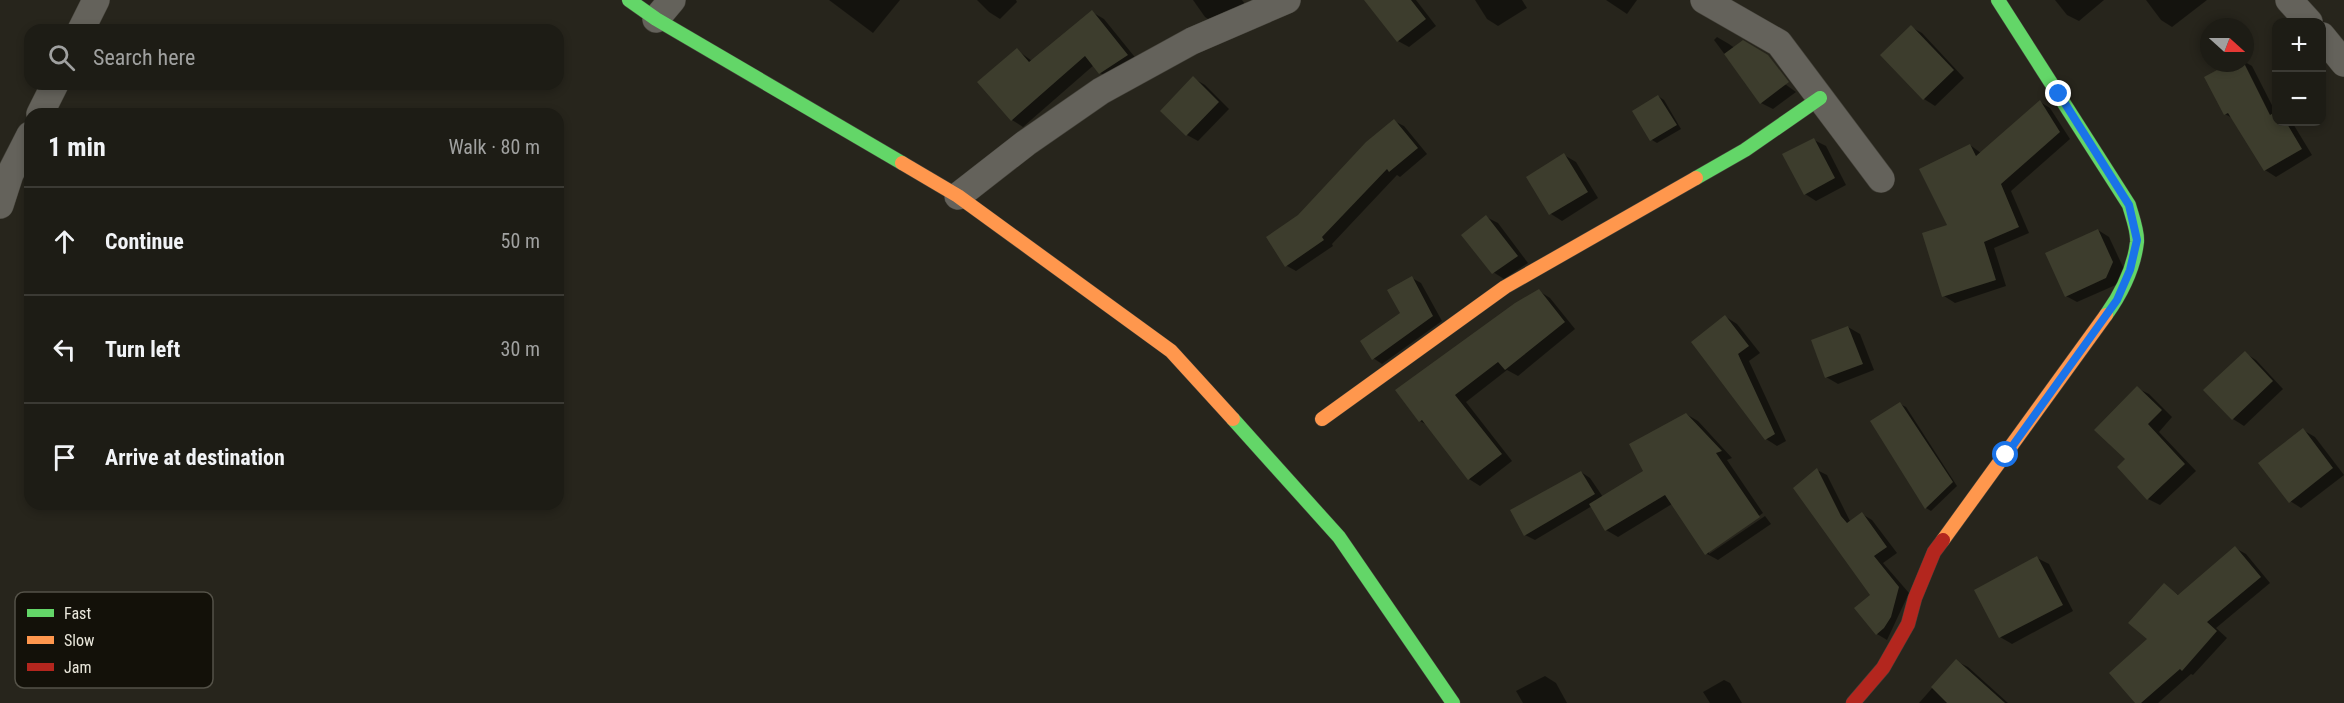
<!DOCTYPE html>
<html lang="en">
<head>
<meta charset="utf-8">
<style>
	:root { --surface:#1d1c15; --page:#2a2922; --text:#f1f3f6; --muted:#a0a1a0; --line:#3b3a34 }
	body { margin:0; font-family:"Roboto Condensed",sans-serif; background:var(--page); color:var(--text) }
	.controls { position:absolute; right:18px; top:18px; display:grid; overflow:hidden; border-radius:12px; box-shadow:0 3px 9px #0003 }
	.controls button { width:54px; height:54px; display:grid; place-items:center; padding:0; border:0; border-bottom:2px solid var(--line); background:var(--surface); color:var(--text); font:30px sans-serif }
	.compass { position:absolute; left:2200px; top:18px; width:54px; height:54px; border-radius:50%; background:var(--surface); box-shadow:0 3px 9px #0003; rotate:111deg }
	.stop { position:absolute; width:18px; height:18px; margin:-14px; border:4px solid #1a73e8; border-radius:50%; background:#fff }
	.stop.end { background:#1a73e8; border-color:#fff; box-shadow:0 2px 6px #0008 }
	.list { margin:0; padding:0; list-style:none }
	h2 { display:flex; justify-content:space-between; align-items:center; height:78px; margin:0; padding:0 24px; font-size:26px }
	h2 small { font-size:20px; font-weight:400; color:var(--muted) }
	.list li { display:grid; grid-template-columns:39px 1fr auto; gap:18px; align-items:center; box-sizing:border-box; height:108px; padding:0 24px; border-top:2px solid var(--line) }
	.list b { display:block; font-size:22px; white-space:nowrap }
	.list em { font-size:20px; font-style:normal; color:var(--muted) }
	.icon { flex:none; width:33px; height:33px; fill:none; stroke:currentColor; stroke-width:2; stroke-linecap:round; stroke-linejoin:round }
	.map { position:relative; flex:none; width:2344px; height:703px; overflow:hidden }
	.search { position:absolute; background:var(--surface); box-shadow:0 3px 9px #0003; left:24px; top:24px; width:540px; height:66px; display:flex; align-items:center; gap:15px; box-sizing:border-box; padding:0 21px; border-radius:18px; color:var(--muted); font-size:22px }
	.panel { position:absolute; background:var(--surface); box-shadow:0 3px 9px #0003; left:24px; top:108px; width:540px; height:402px; border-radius:18px }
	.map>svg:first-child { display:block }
</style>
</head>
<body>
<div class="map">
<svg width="2344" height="703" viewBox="0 0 2344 703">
	<rect width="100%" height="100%" fill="#27251c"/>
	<g fill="#0007">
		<path d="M829,0H900L873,33Z"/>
		<path d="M977,0H1016L1017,2L1000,19L989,12Z"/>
		<path d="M1193,0H1242L1245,4L1216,24L1205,17Z"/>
		<path d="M1368,0H1416L1436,26L1409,47L1398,41Z"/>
		<path d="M1475,0H1522L1527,8L1498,26L1487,19Z"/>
		<path d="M1606,0H1637L1627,14Z"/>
		<path d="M2055,0H2104L2079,21L2067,15Z"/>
		<path d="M2146,0H2207L2172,27L2161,20Z"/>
		<path d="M1092,12L1104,19L1138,61L1112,79L1100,73L1094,65L1023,127L1012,120L1017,50L1032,61Z"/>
		<path d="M1911,27L1922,33L1964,78L1935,106L1924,99Z"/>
		<path d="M1717,37L1729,44L1796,92L1773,109L1761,103L1714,40Z"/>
		<path d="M2245,62L2252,66L2276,113V122H2292L2312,155L2276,177L2265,170L2234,119L2225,114L2234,63Z"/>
		<path d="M1193,78L1205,85L1229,109L1198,141L1187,135Z"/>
		<path d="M1658,96L1664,100L1681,129L1657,143L1652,140L1634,111Z"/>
		<path d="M2040,102L2050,108L2070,139L2011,191L2029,233L1994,248L2006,286L1955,303L1944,296L1949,226L1970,145L1981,153Z"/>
		<path d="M1394,121L1404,126L1427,154L1400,177L1397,175L1332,244L1333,246L1296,271L1287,266L1299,216Z"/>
		<path d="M1814,140L1826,146L1846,185L1816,201L1805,194Z"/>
		<path d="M1564,155L1576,162L1598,198L1562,221L1551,214L1528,177Z"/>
		<path d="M1486,217L1498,223L1528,263L1504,279L1493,272Z"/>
		<path d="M2098,230L2109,237L2124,269L2118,284L2077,302L2066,296Z"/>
		<path d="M1412,278L1421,283L1442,321L1382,364L1373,358L1402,313Z"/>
		<path d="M1539,291L1550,298L1575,329L1518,376L1507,370L1466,402L1512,461L1480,486L1469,479L1429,426L1420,421Z"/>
		<path d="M1726,317L1737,324L1760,353L1749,361L1786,441L1777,446L1766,439Z"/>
		<path d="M1848,327L1860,334L1874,370L1838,384L1826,377Z"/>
		<path d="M2245,353L2256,360L2283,389L2244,426L2233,419Z"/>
		<path d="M2137,388L2149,394L2172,417L2159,432L2196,471L2160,505L2148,499L2127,459Z"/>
		<path d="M1900,404L1906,407L1957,486L1931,511L1926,508Z"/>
		<path d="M1686,414L1698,421L1732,458L1727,460L1763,513L1709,551V554L1765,516L1771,524L1718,560L1707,554L1672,504L1618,537L1606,530L1592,506L1535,540L1525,535L1581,472L1590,478L1603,497L1645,472Z"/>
		<path d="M2303,430L2315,437L2344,475L2301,508L2290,501Z"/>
		<path d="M1817,470L1827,475L1851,523L1862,514L1872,520L1897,553L1883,563L1909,593L1887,640L1877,634L1872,595Z"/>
		<path d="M2235,548L2246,554L2270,583L2216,628L2227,638L2193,675L2191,674L2158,703H2137L2164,585L2180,596Z"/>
		<path d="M2037,558L2049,564L2073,611L2012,644L2000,637Z"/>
		<path d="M1956,661L1968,667L2008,703H1919Z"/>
		<path d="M1545,676L1556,683L1567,703H1523L1516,691Z"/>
		<path d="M1724,680L1730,683L1742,703H1710L1703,692Z"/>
	</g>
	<g fill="#3d3d2d">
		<path d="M1364,0H1411L1426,19L1397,42Z"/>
		<path d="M1092,10L1128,55L1099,74L1085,56L1011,121L977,82L1017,48L1029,62Z"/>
		<path d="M1911,25L1954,70L1923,100L1880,55Z"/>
		<path d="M1743,40L1768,55L1789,82L1760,104L1724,54Z"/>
		<path d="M2230,63H2244L2270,115L2277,111V122H2286L2302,149L2264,171L2228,113L2224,115L2204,77Z"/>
		<path d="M1193,76L1219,102L1186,136L1160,111Z"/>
		<path d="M1658,95L1677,125L1650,141L1632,111Z"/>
		<path d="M2040,100L2060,132L2001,184L2019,227L1984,242L1996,280L1942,297L1922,233L1947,225L1919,169L1970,144L1976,156Z"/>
		<path d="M1394,119L1418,148L1389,172L1387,169L1322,237L1324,240L1285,267L1266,237L1298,215L1366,142Z"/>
		<path d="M1814,138L1835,178L1804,195L1782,154Z"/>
		<path d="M1564,153L1588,192L1549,215L1526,177Z"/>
		<path d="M1486,215L1518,256L1492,274L1461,235Z"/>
		<path d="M2098,229L2113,262L2106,278L2065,297L2045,253Z"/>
		<path d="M1412,276L1433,316L1372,360L1360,341L1400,313L1387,290Z"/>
		<path d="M1539,289L1565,322L1505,370L1498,362L1455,395L1502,454L1468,480L1422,420L1419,422L1395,390L1515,303Z"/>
		<path d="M1725,315L1749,346L1738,354L1775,434L1765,440L1691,342Z"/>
		<path d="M1848,326L1863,364L1825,378L1811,340Z"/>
		<path d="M2245,351L2273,381L2232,420L2203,390Z"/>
		<path d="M2137,386L2162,410L2148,424L2185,464L2147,500L2117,467L2125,459L2094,430Z"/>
		<path d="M1900,402L1953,482L1925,509L1870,421Z"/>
		<path d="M1686,413L1722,451L1716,453L1760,517L1705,555L1665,495L1605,531L1589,504L1643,471L1629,444Z"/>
		<path d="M2303,428L2333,468L2289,503L2258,463Z"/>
		<path d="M1817,468L1841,516L1847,523L1862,512L1887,547L1874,556L1899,587L1891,617L1884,628L1876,635L1854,608L1870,595L1793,488Z"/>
		<path d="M1581,471L1595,494L1524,536L1510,510Z"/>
		<path d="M2235,546L2261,577L2207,622L2217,631L2182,671L2180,669L2141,703H2135L2109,673L2147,639L2128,623L2164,583L2178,595Z"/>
		<path d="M2037,556L2063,605L1999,638L1974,590Z"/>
		<path d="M1956,659L2005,703H1947L1931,687Z"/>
	</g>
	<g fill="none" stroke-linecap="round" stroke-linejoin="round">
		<defs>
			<g id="street">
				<path d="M1704,0L1779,43L1881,179"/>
				<path d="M2289,0L2309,22"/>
				<path d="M656,19L672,0"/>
				<path d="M81,30L96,0"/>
				<path d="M2322,36L2344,63"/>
				<path d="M40,114L55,84"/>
				<path d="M958,196L1026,143L1101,91L1192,41L1287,0"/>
				<path d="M0,205L10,174L30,135"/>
			</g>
			<g id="fast">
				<path d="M629,0L656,19L902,163"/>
				<path d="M1998,0L2129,205C2132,216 2138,231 2137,242C2134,268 2121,294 2106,315"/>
				<path d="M1696,178L1745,150L1820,98"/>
				<path d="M1233,419L1339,537L1453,703"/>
			</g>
			<g id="slow">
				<path d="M902,163L958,196L1171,351L1233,419"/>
				<path d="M1322,419L1505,287L1696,178"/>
				<path d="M1943,540L2106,315"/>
			</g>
			<path id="jam" d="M1853,703L1883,668L1908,624L1915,598L1934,552L1943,540"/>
		</defs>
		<use href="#street" stroke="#44423a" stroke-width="28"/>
		<use href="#fast" stroke="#44423a" stroke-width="15"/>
		<use href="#slow" stroke="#44423a" stroke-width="15"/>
		<use href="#jam" stroke="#44423a" stroke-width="15"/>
		<use href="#street" stroke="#64625b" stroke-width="27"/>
		<use href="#fast" stroke="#63d668" stroke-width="14"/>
		<use href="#slow" stroke="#ff974d" stroke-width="14"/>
		<use href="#jam" stroke="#b3261e" stroke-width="14"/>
	</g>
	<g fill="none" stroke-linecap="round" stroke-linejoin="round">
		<path stroke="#1a73e8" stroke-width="8" d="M2006,455L2117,300L2130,270L2137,240L2129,205L2059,94"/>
	</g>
	<rect x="15" y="592" width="198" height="96" rx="9" fill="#131109" stroke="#545248" stroke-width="1.5"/>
	<rect x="27" y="609" width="27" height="8" fill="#63d668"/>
	<rect x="27" y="636" width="27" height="8" fill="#ff974d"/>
	<rect x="27" y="663" width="27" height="8" fill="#b3261e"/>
	<g font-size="16" fill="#eae8dc">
		<text x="64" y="619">Fast</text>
		<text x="64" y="646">Slow</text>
		<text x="64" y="673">Jam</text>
	</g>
</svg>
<div class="controls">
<button>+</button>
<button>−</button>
</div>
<svg class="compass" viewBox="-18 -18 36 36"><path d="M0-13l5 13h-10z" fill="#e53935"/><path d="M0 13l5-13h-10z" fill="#a0a1a0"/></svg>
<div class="stop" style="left:2006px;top:455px"></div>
<div class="stop end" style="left:2059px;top:94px"></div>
<div class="search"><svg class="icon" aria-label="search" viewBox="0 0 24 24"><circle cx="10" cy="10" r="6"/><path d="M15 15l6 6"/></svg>Search here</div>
<section class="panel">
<h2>1 min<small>Walk · 80 m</small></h2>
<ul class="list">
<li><svg class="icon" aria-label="ahead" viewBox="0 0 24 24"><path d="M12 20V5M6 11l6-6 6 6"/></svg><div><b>Continue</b></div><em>50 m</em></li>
<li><svg class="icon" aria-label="left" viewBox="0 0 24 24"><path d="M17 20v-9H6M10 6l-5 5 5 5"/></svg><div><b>Turn left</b></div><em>30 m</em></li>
<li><svg class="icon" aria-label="arrive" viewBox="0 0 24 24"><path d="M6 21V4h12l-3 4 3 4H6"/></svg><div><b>Arrive at destination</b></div></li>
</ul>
</section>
</div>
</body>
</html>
